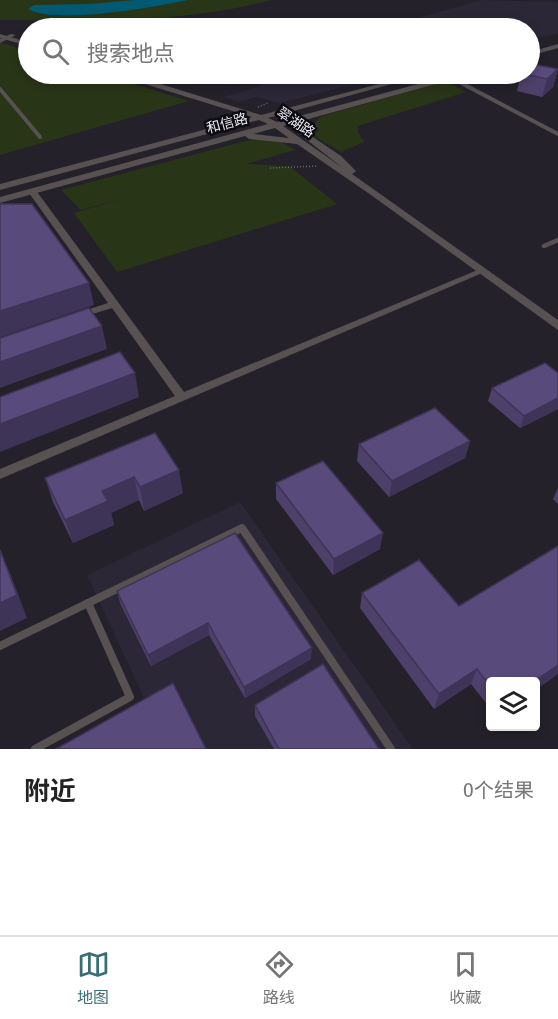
<!DOCTYPE html>
<html lang="zh">
<head>
<meta charset="utf-8">
<style>
	:root { --surface:#fff; --page:#f6f6f6; --text:#222; --muted:#767676; --line:#e0e0e0; --accent:#386e73 }
	body { margin:0; font-family:"Fira Sans","Noto Sans SC",sans-serif; background:var(--page); color:var(--text) }
	.controls { position:absolute; right:18px; bottom:18px; display:grid; overflow:hidden; border-radius:6px; box-shadow:0 3px 9px #0003 }
	.controls button { width:54px; height:54px; display:grid; place-items:center; padding:0; border:0; border-bottom:2px solid var(--line); background:var(--surface); color:var(--text); font:30px sans-serif }
	.list { margin:0; padding:0; list-style:none }
	h2 { display:flex; justify-content:space-between; align-items:center; height:78px; margin:0; padding:0 24px; font-size:26px }
	h2 small { font-size:20px; font-weight:400; color:var(--muted) }
	.icon { flex:none; width:33px; height:33px; fill:none; stroke:currentColor; stroke-width:2; stroke-linecap:round; stroke-linejoin:round }
	.map { position:relative; flex:none; width:558px; height:749px; overflow:hidden }
	.search { position:absolute; background:var(--surface); box-shadow:0 3px 9px #0003; left:18px; right:18px; top:18px; height:66px; display:flex; align-items:center; gap:15px; box-sizing:border-box; padding:0 21px; border-radius:33px; color:var(--muted); font-size:22px }
	.sheet { height:186px; background:var(--surface) }
	nav { display:flex; justify-content:space-around; align-items:center; box-sizing:border-box; height:84px; border-top:2px solid var(--line); background:var(--surface); font-size:16px; color:var(--muted) }
	nav a { display:grid; justify-items:center; gap:3px }
	nav .on { color:var(--accent) }
	.map>svg:first-child { display:block }
</style>
</head>
<body>
<div class="map">
<svg width="558" height="749" viewBox="0 0 558 749">
	<rect width="100%" height="100%" fill="#24212b"/>
	<g fill="#2b2737">
		<path d="M482,0L558,2V33L530,40V28H419L407,21Z"/>
		<path d="M283,74H396L279,103L256,97L239,102L224,97L261,86L256,82Z"/>
		<path d="M240,502L413,749H59L145,700L87,575Z"/>
	</g>
	<g fill="#293517">
		<path d="M0,0H271C181,24 91,20 0,20Z"/>
		<path d="M0,42L28,51V74H102L189,101L0,155Z"/>
		<path d="M446,81L466,92L358,126V132L364,142L341,152L314,136L311,129L317,120L323,116Z"/>
		<path d="M261,139L281,142L295,150L246,164L289,166L337,204L117,272L74,213L124,198L81,210L61,190L245,141Z"/>
	</g>
	<path fill="#025972" d="M135,0H188C157,7 54,25 28,9L34,5L88,4Z"/>
	<g fill="none" stroke-linecap="round" stroke-linejoin="round">
		<g stroke="#696770" stroke-width="1.5" stroke-dasharray="1 2" stroke-linecap="butt">
			<path d="M258,107L268,103"/>
			<path d="M310,126L319,127"/>
			<path d="M270,168L318,166"/>
		</g>
		<path stroke="#585152" stroke-width="3" d="M449,77L468,87"/>
		<g stroke="#585152" stroke-width="4">
			<path d="M465,85L558,134"/>
			<path d="M0,89L40,137"/>
		</g>
		<path stroke="#585152" stroke-width="4.5" d="M544,246L558,240"/>
		<g stroke="#585152" stroke-width="8">
			<path d="M0,646L242,528L391,749"/>
			<path d="M35,749L130,697L88,603"/>
		</g>
		<g fill="#585152" fill-rule="evenodd">
			<path d="M11,34L16,35L0,43V39Z"/>
			<path d="M29,189H35L184,392L480,269L483,268L487,271L0,479V469L175,396L112,308L83,317H77L75,315L77,313L108,303L29,193Z"/>
		</g>
		<g fill="#585152" fill-rule="evenodd">
			<path d="M0,34L28,42V46L0,38Z"/>
			<path d="M558,44V48L530,56V52Z"/>
			<path d="M119,74H128L261,115L417,74H428L268,118L277,122L455,74H465V76L283,126L343,168L303,137L310,135L341,156L356,171L352,174L558,320V330L371,195L297,144L249,139L245,136L0,203V197L268,124L259,120L0,190V184L252,117L119,76ZM275,128L289,138L253,134Z"/>
		</g>
	</g>
	<g fill="#4d406b">
		<path d="M558,69L553,87L542,97L517,91L521,74H530Z"/>
		<path d="M558,373V409L520,428L488,401L492,388Z"/>
		<path d="M155,433L183,493L144,511L139,500L111,513L114,525L73,543L53,502L45,478Z"/>
		<path d="M470,441L465,458L389,497L357,461L359,444Z"/>
		<path d="M276,483L380,549L333,575L276,499Z"/>
		<path d="M558,488V504L553,499Z"/>
		<path d="M419,560L490,681V708L471,684L434,709L360,608L362,593Z"/>
		<path d="M117,591L311,659L245,698L209,635L151,666L120,603Z"/>
		<path d="M255,705L379,749H274L255,716Z"/>
	</g>
	<g fill="#3e3457">
		<path d="M558,69L553,87L542,97L547,79Z"/>
		<path d="M89,283L94,305L0,337V311Z"/>
		<path d="M102,326L107,349L0,388V362Z"/>
		<path d="M135,373L139,397L0,452V424Z"/>
		<path d="M558,398V409L520,428L524,416Z"/>
		<path d="M470,441L465,458L389,497L392,481Z"/>
		<path d="M179,470L183,493L144,511L140,487Z"/>
		<path d="M134,477L139,500L111,513L114,525L73,543L65,520L102,491Z"/>
		<path d="M383,533L380,549L333,575L334,559Z"/>
		<path d="M0,550L10,573L27,618L0,631Z"/>
		<path d="M208,623L209,635L151,666L148,655Z"/>
		<path d="M312,648L311,659L245,698L244,687Z"/>
		<path d="M558,665V674L536,690V681H535Z"/>
		<path d="M477,669L471,684L434,709L439,694Z"/>
	</g>
	<g fill="#594a7c" stroke="#3e3457" stroke-width="1.5">
		<path d="M532,64L558,69L547,79L524,74H530V66Z"/>
		<path d="M0,204H32L89,283L0,311Z"/>
		<path d="M89,308L102,326L0,362V338Z"/>
		<path d="M120,352L135,373L0,424V397Z"/>
		<path d="M545,363L558,373V398L524,416L492,388Z"/>
		<path d="M435,408L470,441L392,481L359,444Z"/>
		<path d="M155,433L179,470L140,487L134,477L102,491L108,501L65,520L45,478Z"/>
		<path d="M323,461L383,533L334,559L276,483Z"/>
		<path d="M235,533L312,648L244,687L208,623L148,655L117,591Z"/>
		<path d="M558,546V665L535,681H490V686L477,669L439,694L362,593L419,560L459,606Z"/>
		<path d="M0,550L17,595L0,603Z"/>
		<path d="M323,664L379,749H279L255,705Z"/>
		<path d="M173,683L206,749H56Z"/>
	</g>
	<g text-anchor="middle" stroke-width="5" stroke-linejoin="round" paint-order="stroke">
		<g font-size="14" fill="#ebeaf1" stroke="#0c0b10">
			<text transform="translate(296 122) rotate(34)" y="5">翠湖路</text>
			<text transform="translate(227 123) rotate(-15)" y="5">和信路</text>
		</g>
	</g>
</svg>
<div class="controls">
<button><svg class="icon" aria-label="layers" viewBox="0 0 24 24"><path d="M12 4l9 5-9 5-9-5zM3 14l9 5 9-5"/></svg></button>
</div>
<div class="search"><svg class="icon" aria-label="search" viewBox="0 0 24 24"><circle cx="10" cy="10" r="6"/><path d="M15 15l6 6"/></svg>搜索地点</div>
</div>
<section class="sheet">
<h2>附近<small>0个结果</small></h2>
<ul class="list">
</ul>
</section>
<nav>
<a class="on"><svg class="icon" aria-label="map" viewBox="0 0 24 24"><path d="M3 6l6-2 6 2 6-2v14l-6 2-6-2-6 2zM9 4v14M15 6v14"/></svg>地图</a>
<a><svg class="icon" aria-label="directions" viewBox="0 0 24 24"><path d="M12 3l9 9-9 9-9-9zM9 14v-3h6M13 9l2 2-2 2"/></svg>路线</a>
<a><svg class="icon" aria-label="saved" viewBox="0 0 24 24"><path d="M7 4h10v16l-5-4-5 4z"/></svg>收藏</a>
</nav>
</body>
</html>
